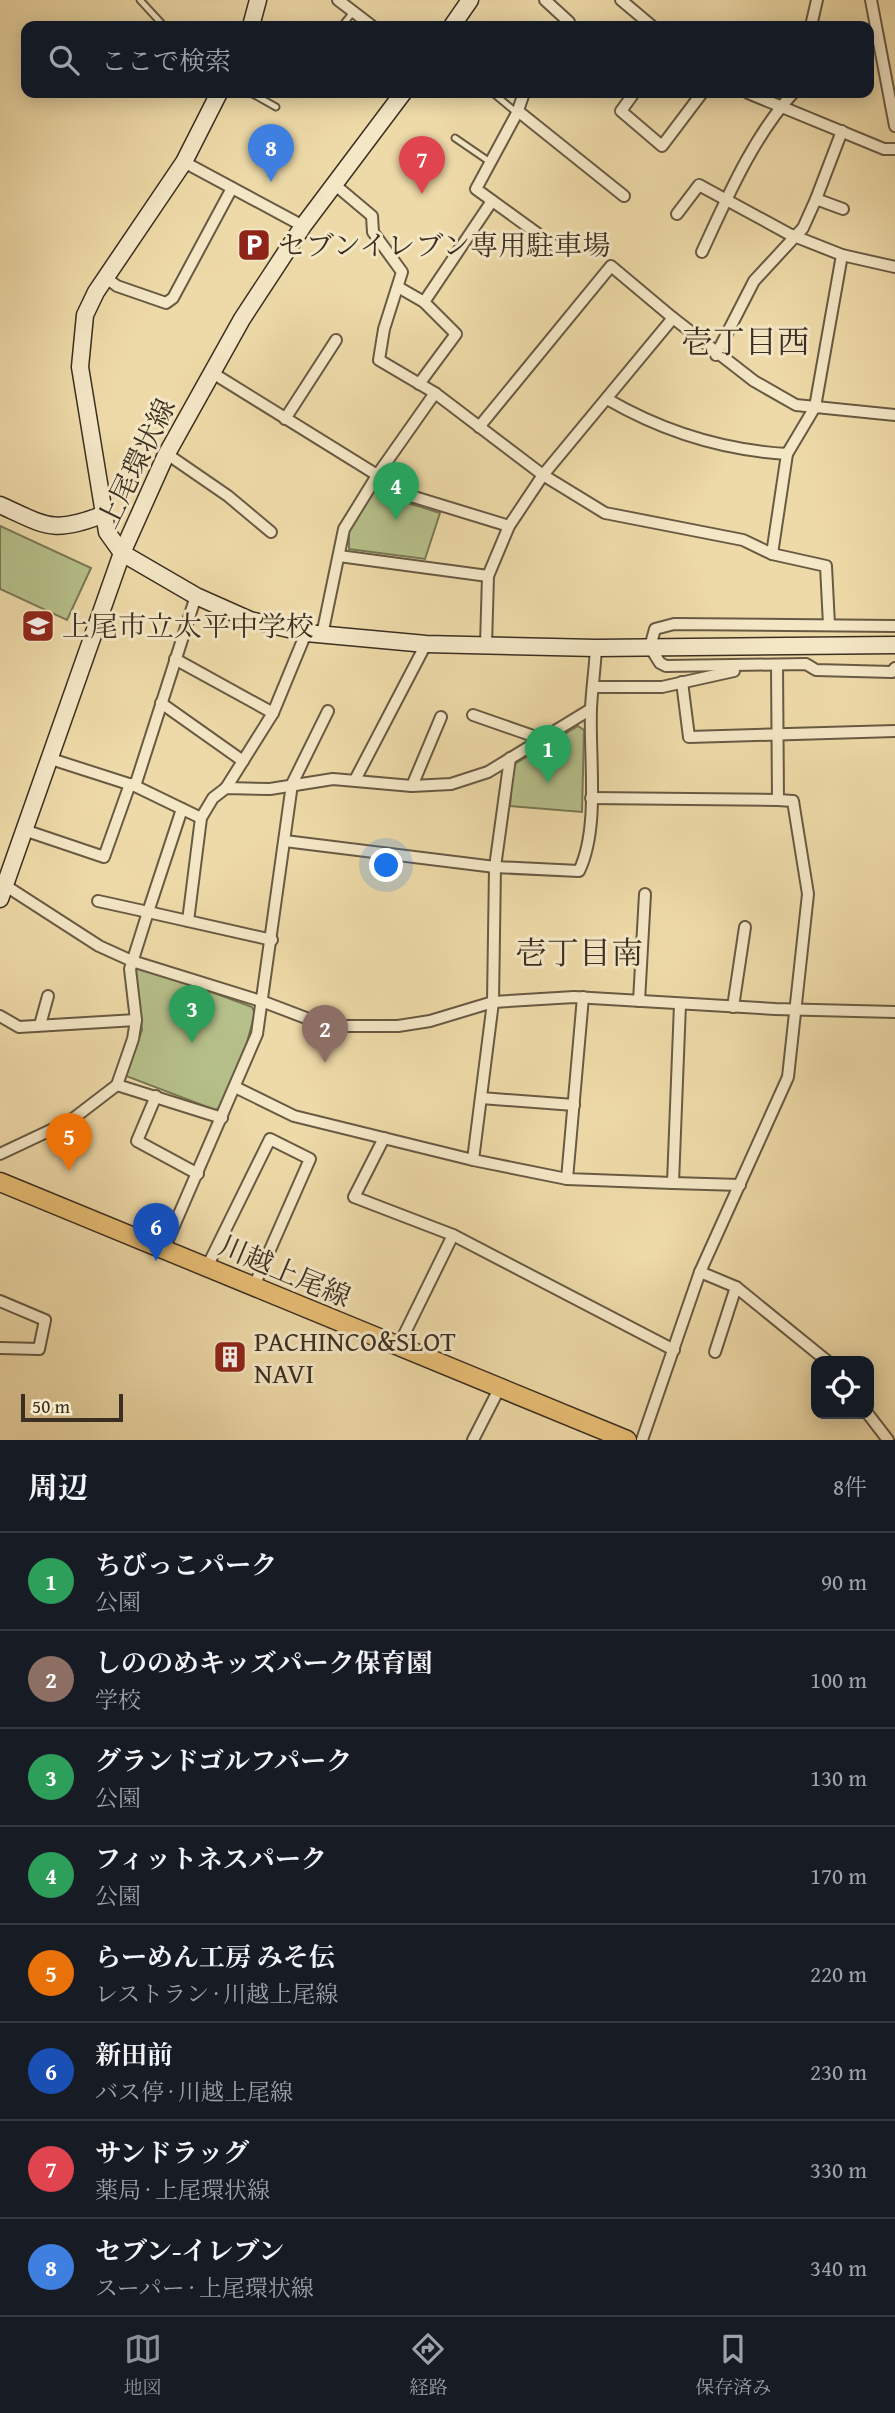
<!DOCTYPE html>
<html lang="ja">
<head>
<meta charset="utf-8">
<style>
	:root { --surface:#171b24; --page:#20242c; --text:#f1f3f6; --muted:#9ea1a6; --line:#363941; --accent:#8c9099 }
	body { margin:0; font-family:"Gentium Book Plus","Noto Serif JP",serif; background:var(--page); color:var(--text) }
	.controls { position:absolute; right:21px; bottom:21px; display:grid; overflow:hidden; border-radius:14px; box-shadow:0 4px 18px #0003 }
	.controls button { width:63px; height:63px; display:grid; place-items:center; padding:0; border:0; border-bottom:2px solid var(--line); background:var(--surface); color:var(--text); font:35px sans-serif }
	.scale { position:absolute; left:21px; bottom:18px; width:102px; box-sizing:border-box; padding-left:7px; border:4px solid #3b2f21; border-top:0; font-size:19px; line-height:24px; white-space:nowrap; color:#3b2f21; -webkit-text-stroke:5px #f4e7c6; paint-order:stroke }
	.you { position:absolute; left:387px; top:866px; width:24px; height:24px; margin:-18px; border:5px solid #fff; border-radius:50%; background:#1a73e8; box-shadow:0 0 0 10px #1a73e833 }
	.badge { display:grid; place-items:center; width:46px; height:46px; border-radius:50%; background:var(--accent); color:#fff; font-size:23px; font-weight:700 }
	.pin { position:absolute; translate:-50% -58px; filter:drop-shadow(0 2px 4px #0008) }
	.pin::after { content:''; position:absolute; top:37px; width:24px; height:21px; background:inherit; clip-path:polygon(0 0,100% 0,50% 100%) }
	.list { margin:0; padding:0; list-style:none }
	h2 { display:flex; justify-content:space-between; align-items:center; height:91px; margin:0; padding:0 28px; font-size:30px }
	h2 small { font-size:23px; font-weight:400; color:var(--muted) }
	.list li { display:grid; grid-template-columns:46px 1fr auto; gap:21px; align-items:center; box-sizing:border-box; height:98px; padding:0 28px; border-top:2px solid var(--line) }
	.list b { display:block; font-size:26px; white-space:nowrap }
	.list p { margin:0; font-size:23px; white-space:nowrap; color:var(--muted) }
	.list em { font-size:23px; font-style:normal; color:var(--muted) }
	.icon { flex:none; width:38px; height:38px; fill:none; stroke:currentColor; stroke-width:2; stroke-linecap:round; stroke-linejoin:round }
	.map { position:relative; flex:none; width:895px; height:1440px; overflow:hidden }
	.search { position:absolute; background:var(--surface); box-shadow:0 4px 18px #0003; left:21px; right:21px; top:21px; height:77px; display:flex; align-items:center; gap:18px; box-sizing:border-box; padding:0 24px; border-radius:14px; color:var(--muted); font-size:26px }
	.sheet { height:875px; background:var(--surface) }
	nav { display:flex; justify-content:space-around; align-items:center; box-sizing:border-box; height:98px; border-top:2px solid var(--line); background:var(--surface); font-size:19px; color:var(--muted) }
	nav a { display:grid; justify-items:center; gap:4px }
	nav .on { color:var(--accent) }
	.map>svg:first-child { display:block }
</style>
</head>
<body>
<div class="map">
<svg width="895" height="1440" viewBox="0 0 895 1440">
	<rect width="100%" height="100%" fill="#eedaa8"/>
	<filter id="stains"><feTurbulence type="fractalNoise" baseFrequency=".00286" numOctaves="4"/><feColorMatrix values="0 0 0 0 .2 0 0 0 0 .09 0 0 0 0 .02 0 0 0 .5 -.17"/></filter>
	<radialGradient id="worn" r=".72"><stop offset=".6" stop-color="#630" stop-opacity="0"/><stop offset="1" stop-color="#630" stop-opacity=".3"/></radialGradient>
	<g fill="#b6c08a" stroke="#787856" stroke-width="2">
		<path d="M383,483L408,503L440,513L425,559L349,549V528L376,486Z"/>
		<path d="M0,526L91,568L67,620L0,589Z"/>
		<path d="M578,726L584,730L582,812L510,806L513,765Z"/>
		<path d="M141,966L252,1007L255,1013L243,1057L222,1107L215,1110L126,1076L142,1030L136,970Z"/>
	</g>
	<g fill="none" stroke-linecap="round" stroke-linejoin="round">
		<defs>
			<g id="lane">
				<path d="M140,0L164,26"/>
				<path d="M342,26L353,12"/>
				<path d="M251,93L276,107"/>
				<path d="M493,93L517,113"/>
				<path d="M455,138L490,162"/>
			</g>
			<g id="street">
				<path d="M338,0L372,26"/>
				<path d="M545,0L569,22L565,26"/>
				<path d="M621,0L652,26"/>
				<path d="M871,0L895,126"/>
				<path d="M811,26L817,0"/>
				<path d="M524,93L517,113L476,189L556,247"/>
				<path d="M634,93L621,111L662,146L702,93"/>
				<path d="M748,93L884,149H895"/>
				<path d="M518,111L624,196"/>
				<path d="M842,131L816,199L843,209"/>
				<path d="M184,162L303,226"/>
				<path d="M334,184L372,216L373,232L402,272L384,329L379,360L435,393L543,475L605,513L743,540L772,554L826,566L829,625"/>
				<path d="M677,214L699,185L789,234L842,255L895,267"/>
				<path d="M702,252C727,198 753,137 793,93"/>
				<path d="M105,277L117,286L166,303L173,298L232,188"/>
				<path d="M398,287L424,302L456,334L419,384"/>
				<path d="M424,302L492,201"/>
				<path d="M716,355L754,281L803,228L816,199"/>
				<path d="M211,372L411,496L509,526"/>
				<path d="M607,399C662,431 722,450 787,454L815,407L842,255"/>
				<path d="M285,419L336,340"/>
				<path d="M479,427L611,266L673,318"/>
				<path d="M167,454L228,496L271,532"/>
				<path d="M772,554L787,454"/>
				<path d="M339,556L488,576"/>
				<path d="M895,626L674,624L655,629L650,647L660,663L666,666L806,664L816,670L892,672L895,668"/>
				<path d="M322,635L344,529L378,474L435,393"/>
				<path d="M486,645L488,576L509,526L543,475L673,318L754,381L796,405L895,415"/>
				<path d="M175,659L273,713"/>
				<path d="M682,682L689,737L895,731"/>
				<path d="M593,687H662L734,671"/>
				<path d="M161,703L243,761"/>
				<path d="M473,715L542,739"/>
				<path d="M510,758L495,867L493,1002L473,1160L567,1179"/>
				<path d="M51,759L135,786L201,818"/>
				<path d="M355,780L426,644"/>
				<path d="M135,786L196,596"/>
				<path d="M412,786L441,717"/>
				<path d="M226,788L273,713L306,633"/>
				<path d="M591,798L778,800L777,665"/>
				<path d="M24,830L104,857L130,784"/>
				<path d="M285,841L495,867L579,871C600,828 589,757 591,708C592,688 595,668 596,648"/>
				<path d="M6,886L99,946L132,961L264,1002L327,1026H398L430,1021L493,1002L574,997L775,1009L895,1012"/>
				<path d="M98,901L148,912L182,809"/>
				<path d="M188,921L201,818L213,798L226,788L270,789L333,779L412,786L451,784L488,772L591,709"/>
				<path d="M583,997L567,1179L673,1183"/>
				<path d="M639,1001L645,894"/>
				<path d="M680,1004L673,1183L740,1185"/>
				<path d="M733,1007L745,927"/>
				<path d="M0,1016L19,1027L136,1020"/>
				<path d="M40,1025L48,996"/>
				<path d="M235,1087L294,1116L473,1160"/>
				<path d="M156,1096L137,1141L198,1174"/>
				<path d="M481,1098L574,1105"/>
				<path d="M222,1118L117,1085L133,1039L136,1020L130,969L148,912L272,940"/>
				<path d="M384,1138L354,1197L453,1235L674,1350"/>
				<path d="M0,1154L70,1121L117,1085"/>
				<path d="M164,1249L257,1034L292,784L328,711"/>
				<path d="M207,1267L270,1139L310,1159L254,1286"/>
				<path d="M700,1272L736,1287L827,1361"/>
				<path d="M0,1301L45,1320L39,1349L0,1348"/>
				<path d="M398,1347L453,1235"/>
				<path d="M715,1352L736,1287"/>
				<path d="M868,1414L888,1440"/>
				<path d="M473,1440L500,1387"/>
				<path d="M642,1440L700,1272L788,1077L808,894L793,801L778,800"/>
			</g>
			<g id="secondary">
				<path d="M251,26L258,0"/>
				<path d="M452,26L470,0"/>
				<path d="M219,93L184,162L96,292L85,315L80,367L107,532L122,553L196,596L250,620L306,633L426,644L596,648L895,645"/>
				<path d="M0,505C46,526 53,534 102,515"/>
				<path d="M0,899L122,553L165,457L242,319L303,226L403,93"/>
			</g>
			<path id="primary" d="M0,1182L627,1440"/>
		</defs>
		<use href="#lane" stroke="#685a43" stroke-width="9"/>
		<use href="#street" stroke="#685a43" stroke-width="14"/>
		<use href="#secondary" stroke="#3b2f21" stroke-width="19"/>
		<use href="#primary" stroke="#3b2f21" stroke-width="21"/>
		<use href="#lane" stroke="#f4e7c6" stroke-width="5"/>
		<use href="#street" stroke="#f4e7c6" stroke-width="10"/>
		<use href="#secondary" stroke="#f4e7c6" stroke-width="16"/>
		<use href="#primary" stroke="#e7bd74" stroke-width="18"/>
	</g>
	<defs>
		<symbol id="parking-square" viewBox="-11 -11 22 22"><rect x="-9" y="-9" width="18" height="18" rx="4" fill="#8f2418" stroke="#f4e7c6"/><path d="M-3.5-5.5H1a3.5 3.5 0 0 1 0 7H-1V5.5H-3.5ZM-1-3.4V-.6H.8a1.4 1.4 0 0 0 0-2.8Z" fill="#fff"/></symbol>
		<symbol id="school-square" viewBox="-11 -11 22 22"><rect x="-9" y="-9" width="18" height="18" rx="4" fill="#8f2418" stroke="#f4e7c6"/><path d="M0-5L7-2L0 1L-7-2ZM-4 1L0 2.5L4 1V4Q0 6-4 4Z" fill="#fff"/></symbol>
		<symbol id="building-square" viewBox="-11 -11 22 22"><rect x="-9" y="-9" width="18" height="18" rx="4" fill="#8f2418" stroke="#f4e7c6"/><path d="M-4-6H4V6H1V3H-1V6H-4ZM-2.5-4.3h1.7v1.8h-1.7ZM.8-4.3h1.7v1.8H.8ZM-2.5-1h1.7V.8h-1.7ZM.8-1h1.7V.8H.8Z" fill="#fff"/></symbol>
	</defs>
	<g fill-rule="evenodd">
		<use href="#parking-square" x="235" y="226" width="38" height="38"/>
		<use href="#school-square" x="19" y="607" width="38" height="38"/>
		<use href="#building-square" x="211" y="1338" width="38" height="38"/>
	</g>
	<g text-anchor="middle" stroke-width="6" stroke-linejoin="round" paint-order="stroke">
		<g font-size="28" fill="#3b2f21" stroke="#f4e7c6" text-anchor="start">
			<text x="278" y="255">セブンイレブン専用駐車場</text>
			<text x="62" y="636">上尾市立太平中学校</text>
			<text x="254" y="1351">PACHINCO&amp;SLOT<tspan x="254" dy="32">NAVI</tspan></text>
		</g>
		<g font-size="28" fill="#3b2f21" stroke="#f4e7c6">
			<text transform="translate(136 463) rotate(-64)" y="10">上尾環状線</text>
			<text transform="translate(285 1271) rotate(23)" y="10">川越上尾線</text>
		</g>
		<g font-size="32" fill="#3b2f21" stroke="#f4e7c6">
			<text x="745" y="353">壱丁目西</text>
			<text x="579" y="964">壱丁目南</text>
		</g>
	</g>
	<rect width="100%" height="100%" filter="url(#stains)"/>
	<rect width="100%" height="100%" fill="url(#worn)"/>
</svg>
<div class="controls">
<button><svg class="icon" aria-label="locate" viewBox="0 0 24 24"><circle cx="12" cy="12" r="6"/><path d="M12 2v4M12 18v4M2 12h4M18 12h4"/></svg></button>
</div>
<div class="scale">50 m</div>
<div class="you"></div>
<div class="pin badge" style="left:548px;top:783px;background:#2e9e5b">1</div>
<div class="pin badge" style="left:325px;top:1063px;background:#8d6e63">2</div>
<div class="pin badge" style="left:192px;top:1043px;background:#2e9e5b">3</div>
<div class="pin badge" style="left:396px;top:520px;background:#2e9e5b">4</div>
<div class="pin badge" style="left:69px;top:1171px;background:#e8710a">5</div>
<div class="pin badge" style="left:156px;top:1261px;background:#1a4fb4">6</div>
<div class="pin badge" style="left:422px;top:194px;background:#e0444e">7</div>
<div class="pin badge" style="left:271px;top:182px;background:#3f7fe0">8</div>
<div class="search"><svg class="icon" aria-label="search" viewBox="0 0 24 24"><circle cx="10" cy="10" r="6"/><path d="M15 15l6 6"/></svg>ここで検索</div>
</div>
<section class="sheet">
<h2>周辺<small>8件</small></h2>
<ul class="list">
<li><span class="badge" style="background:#2e9e5b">1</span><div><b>ちびっこパーク</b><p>公園</p></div><em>90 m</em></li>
<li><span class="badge" style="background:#8d6e63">2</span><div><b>しののめキッズパーク保育園</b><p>学校</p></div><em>100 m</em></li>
<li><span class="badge" style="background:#2e9e5b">3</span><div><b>グランドゴルフパーク</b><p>公園</p></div><em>130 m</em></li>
<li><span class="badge" style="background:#2e9e5b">4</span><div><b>フィットネスパーク</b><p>公園</p></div><em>170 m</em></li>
<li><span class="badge" style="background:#e8710a">5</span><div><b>らーめん工房 みそ伝</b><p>レストラン · 川越上尾線</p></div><em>220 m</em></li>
<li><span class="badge" style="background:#1a4fb4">6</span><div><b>新田前</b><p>バス停 · 川越上尾線</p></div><em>230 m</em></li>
<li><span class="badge" style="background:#e0444e">7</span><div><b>サンドラッグ</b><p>薬局 · 上尾環状線</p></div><em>330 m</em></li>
<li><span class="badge" style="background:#3f7fe0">8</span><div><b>セブン-イレブン</b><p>スーパー · 上尾環状線</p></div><em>340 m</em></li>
</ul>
</section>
<nav>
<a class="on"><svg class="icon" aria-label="map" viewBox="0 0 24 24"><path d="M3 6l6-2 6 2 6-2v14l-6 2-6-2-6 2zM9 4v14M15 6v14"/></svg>地図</a>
<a><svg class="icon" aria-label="directions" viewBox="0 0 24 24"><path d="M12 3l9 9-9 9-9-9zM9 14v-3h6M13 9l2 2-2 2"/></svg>経路</a>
<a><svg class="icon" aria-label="saved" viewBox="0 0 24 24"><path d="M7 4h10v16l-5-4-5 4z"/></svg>保存済み</a>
</nav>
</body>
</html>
